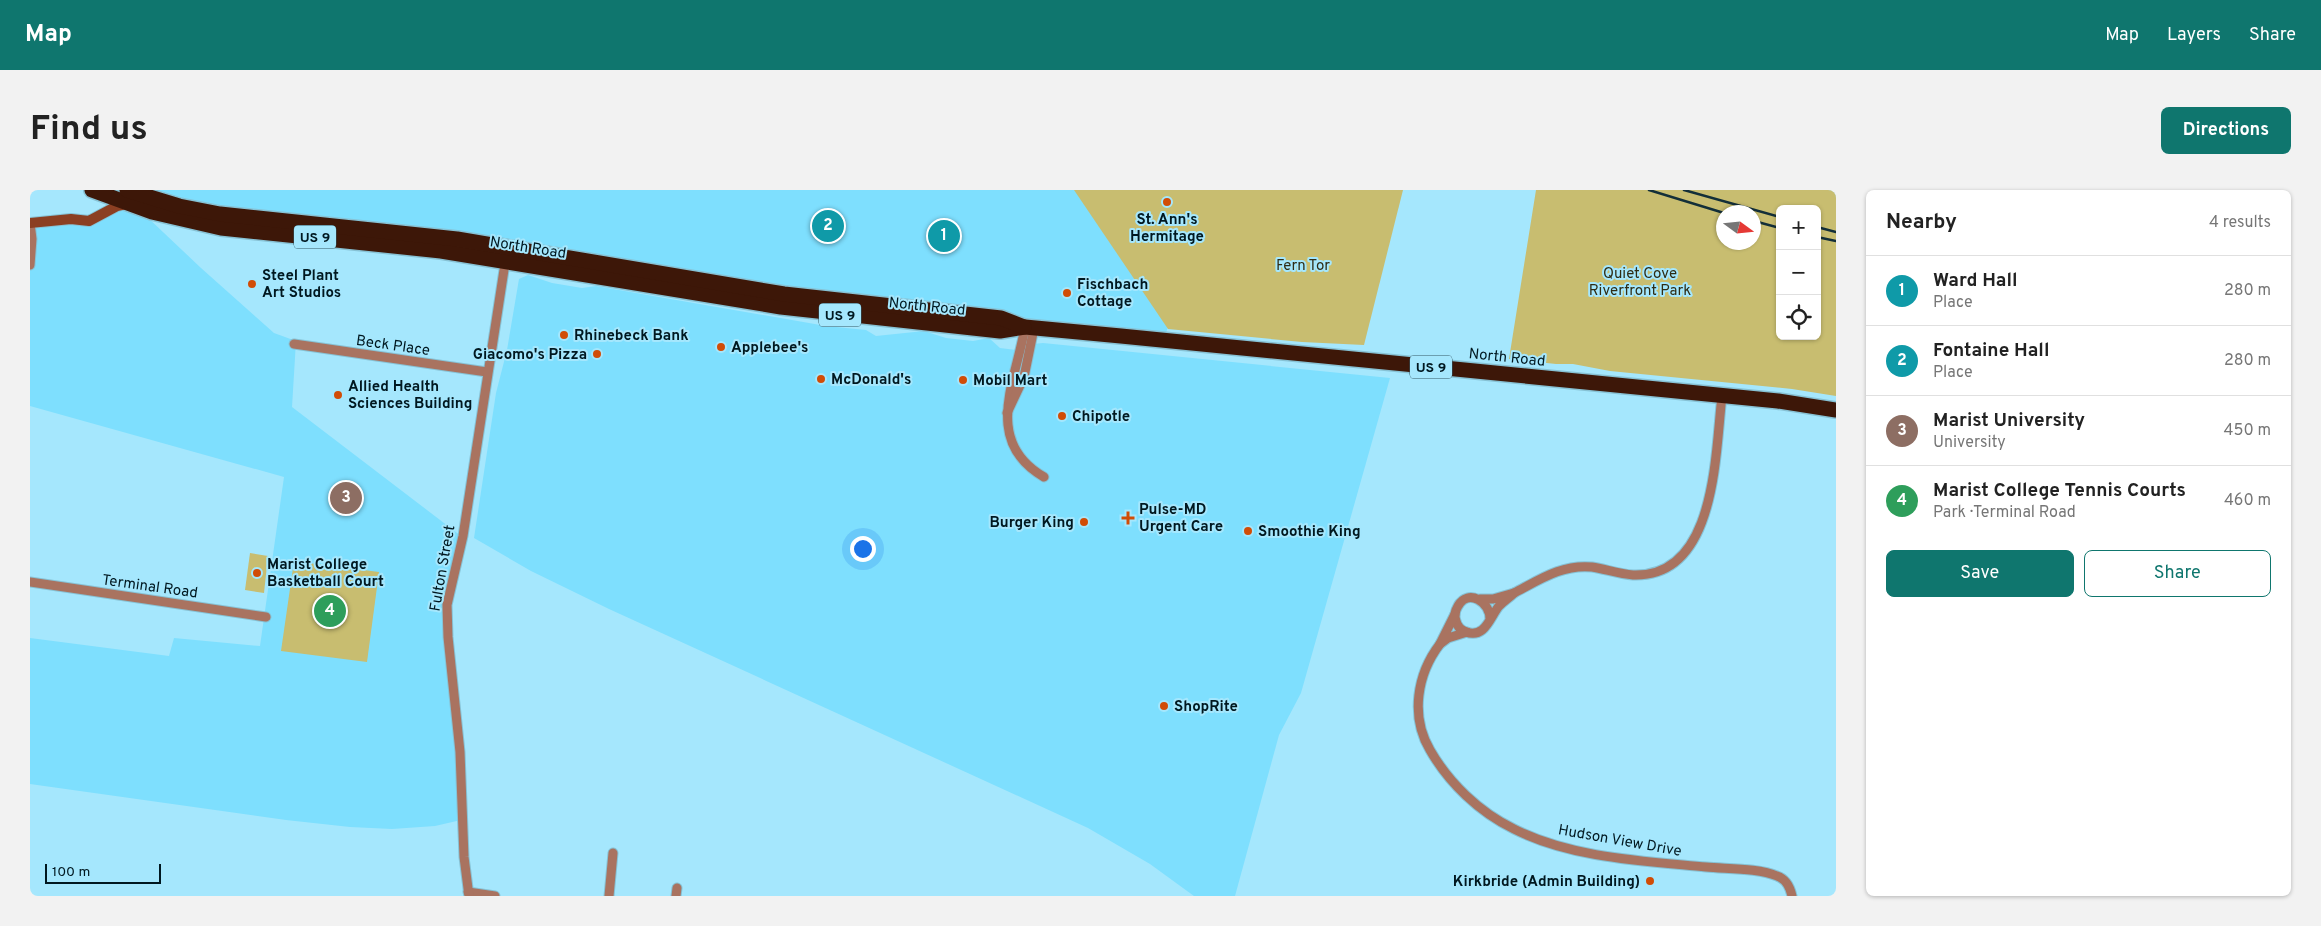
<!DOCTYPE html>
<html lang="en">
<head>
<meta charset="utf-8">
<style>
	:root { --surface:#fff; --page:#f2f2f2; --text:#222; --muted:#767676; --line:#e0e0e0; --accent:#0f766e }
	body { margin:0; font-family:Overpass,sans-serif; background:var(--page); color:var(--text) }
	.controls { position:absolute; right:15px; top:15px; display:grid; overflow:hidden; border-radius:8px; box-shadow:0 1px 4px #0004 }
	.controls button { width:45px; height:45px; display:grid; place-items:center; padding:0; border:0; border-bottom:1px solid var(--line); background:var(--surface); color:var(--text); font:25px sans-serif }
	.compass { position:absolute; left:1686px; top:15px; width:45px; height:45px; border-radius:50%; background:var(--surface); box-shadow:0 1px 4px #0004; rotate:105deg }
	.scale { position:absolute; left:15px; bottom:12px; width:116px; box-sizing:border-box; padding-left:5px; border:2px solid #001820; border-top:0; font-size:14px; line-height:18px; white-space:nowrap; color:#001820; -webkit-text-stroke:4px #a5e7fd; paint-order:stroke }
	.you { position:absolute; left:832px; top:358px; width:18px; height:18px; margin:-12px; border:4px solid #fff; border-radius:50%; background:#1a73e8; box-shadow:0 0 0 8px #1a73e833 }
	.badge { display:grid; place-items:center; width:32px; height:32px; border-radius:50%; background:var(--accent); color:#fff; font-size:16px; font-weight:700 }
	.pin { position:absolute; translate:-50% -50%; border:2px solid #fff; box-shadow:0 1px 5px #0006 }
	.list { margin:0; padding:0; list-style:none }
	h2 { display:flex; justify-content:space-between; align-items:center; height:65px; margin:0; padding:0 20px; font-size:21px }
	h2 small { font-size:16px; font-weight:400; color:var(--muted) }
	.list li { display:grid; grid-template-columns:32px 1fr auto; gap:15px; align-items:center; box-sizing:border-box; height:70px; padding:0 20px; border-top:1px solid var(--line) }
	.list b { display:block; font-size:19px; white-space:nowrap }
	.list p { margin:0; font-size:16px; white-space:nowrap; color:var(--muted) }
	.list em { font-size:16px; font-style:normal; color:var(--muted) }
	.actions { display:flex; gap:10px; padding:15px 20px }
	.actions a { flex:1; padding:11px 0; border:1px solid var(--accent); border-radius:8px; text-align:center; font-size:18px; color:var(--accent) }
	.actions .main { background:var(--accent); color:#fff }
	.icon { flex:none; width:28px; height:28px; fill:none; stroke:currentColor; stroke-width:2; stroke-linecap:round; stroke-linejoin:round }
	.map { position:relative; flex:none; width:1806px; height:706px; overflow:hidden; border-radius:8px }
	header { display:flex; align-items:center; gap:30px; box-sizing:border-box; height:70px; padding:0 25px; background:var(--accent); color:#fff }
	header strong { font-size:24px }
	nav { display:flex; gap:28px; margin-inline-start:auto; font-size:18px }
	.intro { display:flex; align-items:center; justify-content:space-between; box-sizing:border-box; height:120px; padding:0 30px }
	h1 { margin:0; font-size:35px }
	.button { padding:12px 22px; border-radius:8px; background:var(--accent); color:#fff; font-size:18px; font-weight:700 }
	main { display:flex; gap:30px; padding:0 30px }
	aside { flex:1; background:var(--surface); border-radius:8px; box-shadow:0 1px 4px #0004 }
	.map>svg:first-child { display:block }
</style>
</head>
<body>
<header>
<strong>Map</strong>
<nav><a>Map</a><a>Layers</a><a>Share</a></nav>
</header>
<div class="intro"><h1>Find us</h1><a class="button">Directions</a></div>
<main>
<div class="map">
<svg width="1806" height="706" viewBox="0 0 1806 706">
	<rect width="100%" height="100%" fill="#a5e7fd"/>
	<g fill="#7edffe">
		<path d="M59,0H1178L1134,150L115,25L171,78L244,143L266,151L262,217L431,346L414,405L413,420L414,460L429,577L431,630L405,636L362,639L320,637L256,630L0,594V448L139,466L144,448L230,456L254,287L0,216V32L44,33L87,17Z"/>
		<path d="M498,85L522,93L552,98L566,96L796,136L836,140L846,146L894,141L916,148L943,151L959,148L970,158L994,161L1003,154L1013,153L1360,188L1271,503L1249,545L1205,706H1164L1120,674L1058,638L579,419L501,381L444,348L466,203L477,160L489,89Z"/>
	</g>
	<g fill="#c8bd70" fill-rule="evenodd">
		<path d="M1044,0H1373L1334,155L1272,152L1138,139Z"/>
		<path d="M1506,0H1806V206L1762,199L1580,181L1543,174H1526L1479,169ZM1750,19H1787V146H1750ZM1694,22H1724V52H1694Z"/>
		<path d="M220,363L238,366L234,403L215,400Z"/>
		<path d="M264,371L349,382L337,472L251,461Z"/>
	</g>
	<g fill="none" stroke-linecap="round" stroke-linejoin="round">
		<defs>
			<g id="street">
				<path d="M0,75L2,49L0,33"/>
				<path d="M995,137C986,191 952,251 1014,287"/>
				<path d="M264,154L457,182"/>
				<path d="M977,223L994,187L1004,138"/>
				<path d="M0,392L236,427"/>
				<path d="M1484,403C1509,390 1532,374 1562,377C1575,379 1589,384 1603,385C1687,388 1685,263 1692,206"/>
				<path d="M1450,409H1463L1484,403C1479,408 1474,411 1469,416C1460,427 1455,449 1436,442C1431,440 1427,436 1426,431C1424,426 1425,421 1428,416C1438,398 1461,412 1460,430"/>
				<path d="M1425,424L1410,454L1418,448L1437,442"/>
				<path d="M1410,454C1387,484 1380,526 1400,560C1419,593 1449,622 1484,639C1541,668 1613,671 1676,677C1697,679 1729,678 1747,686C1756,689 1760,697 1762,706"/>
				<path d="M438,702L465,706"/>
				<path d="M439,706L434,667L430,562L418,447L417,415L433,346L476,67"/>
				<path d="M579,706L583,663"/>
				<path d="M646,706L647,698"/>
			</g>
			<path id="secondary" d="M0,33L41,29L59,31L87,16L96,14"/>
			<g id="highway">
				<path d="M62,0L122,22L191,38L411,61L751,117L970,141L995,137L1091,146L1748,211L1806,220"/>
				<path d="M97,0L149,16L190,24L427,49L754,104L971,128L994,137"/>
			</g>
		</defs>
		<use href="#street" stroke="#87c2d5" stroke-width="11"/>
		<use href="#secondary" stroke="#87c2d5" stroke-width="12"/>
		<use href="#highway" stroke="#87c2d5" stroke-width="18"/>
		<use href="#street" stroke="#a97360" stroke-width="9"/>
		<use href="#secondary" stroke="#8b3f22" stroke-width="10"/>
		<use href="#highway" stroke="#3d1708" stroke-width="15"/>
		<g stroke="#132f39" stroke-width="2.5">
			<path d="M1619,0L1694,23"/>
			<path d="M1654,0L1750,27"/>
			<path d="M1724,31L1750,38"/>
			<path d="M1787,37L1806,42"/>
			<path d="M1787,47L1806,51"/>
		</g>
	</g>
	<g fill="#d14c06" stroke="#a5e7fd" stroke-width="2">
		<circle cx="1137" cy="12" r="5"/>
		<circle cx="222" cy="94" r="5"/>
		<circle cx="1037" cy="103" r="5"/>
		<circle cx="534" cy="145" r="5"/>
		<circle cx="691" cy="157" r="5"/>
		<circle cx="567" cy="164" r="5"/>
		<circle cx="791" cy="189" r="5"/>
		<circle cx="933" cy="190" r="5"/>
		<circle cx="308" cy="205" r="5"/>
		<circle cx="1032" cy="226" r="5"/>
		<path d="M1095.5 320.5h5v5h5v5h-5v5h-5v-5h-5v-5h5z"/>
		<circle cx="1054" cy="332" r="5"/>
		<circle cx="1218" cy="341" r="5"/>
		<circle cx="227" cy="383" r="5"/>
		<circle cx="1134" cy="516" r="5"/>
		<circle cx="1620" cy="691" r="5"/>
	</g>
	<g text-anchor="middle" stroke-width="4" stroke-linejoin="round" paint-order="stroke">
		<g fill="#a5e7fd" stroke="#325662" stroke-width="1">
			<rect x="264" y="35.5" width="42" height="23" rx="4"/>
			<rect x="789" y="113.5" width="42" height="23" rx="4"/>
			<rect x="1380" y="165.5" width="42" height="23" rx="4"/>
		</g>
		<g font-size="14" font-weight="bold" fill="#001820">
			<text x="285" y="52">US 9</text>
			<text x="810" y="130">US 9</text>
			<text x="1401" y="182">US 9</text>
		</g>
		<g font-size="15" font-weight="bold" fill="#001820" stroke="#a5e7fd" text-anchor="start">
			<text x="1137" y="34" text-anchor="middle">St. Ann's<tspan x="1137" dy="17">Hermitage</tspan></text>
			<text x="232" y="90">Steel Plant<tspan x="232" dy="17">Art Studios</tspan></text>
			<text x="1047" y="99">Fischbach<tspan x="1047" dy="17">Cottage</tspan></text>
			<text x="544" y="150">Rhinebeck Bank</text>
			<text x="701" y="162">Applebee's</text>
			<text x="557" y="169" text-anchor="end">Giacomo's Pizza</text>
			<text x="801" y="194">McDonald's</text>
			<text x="943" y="195">Mobil Mart</text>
			<text x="318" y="201">Allied Health<tspan x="318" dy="17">Sciences Building</tspan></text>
			<text x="1042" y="231">Chipotle</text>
			<text x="1109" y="324">Pulse-MD<tspan x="1109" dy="17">Urgent Care</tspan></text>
			<text x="1044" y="337" text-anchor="end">Burger King</text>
			<text x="1228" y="346">Smoothie King</text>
			<text x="237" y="379">Marist College<tspan x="237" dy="17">Basketball Court</tspan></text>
			<text x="1144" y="521">ShopRite</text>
			<text x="1610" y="696" text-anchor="end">Kirkbride (Admin Building)</text>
		</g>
		<g font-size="15" fill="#001820" stroke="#a5e7fd">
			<text transform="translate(498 57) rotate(9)" y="5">North Road</text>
			<text transform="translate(897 116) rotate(6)" y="5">North Road</text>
			<text transform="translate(363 155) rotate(8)" y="5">Beck Place</text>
			<text transform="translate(1477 167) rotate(6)" y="5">North Road</text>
			<text transform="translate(412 378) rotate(-80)" y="5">Fulton Street</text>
			<text transform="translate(120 396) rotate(8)" y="5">Terminal Road</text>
			<text transform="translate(1590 650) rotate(10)" y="5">Hudson View Drive</text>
		</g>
		<g font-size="15" fill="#2f2c14" stroke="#a5e7fd">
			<text x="1273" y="80">Fern Tor</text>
			<text x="1610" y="88">Quiet Cove<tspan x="1610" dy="17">Riverfront Park</tspan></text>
		</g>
	</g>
</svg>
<div class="controls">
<button>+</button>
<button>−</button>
<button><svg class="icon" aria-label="locate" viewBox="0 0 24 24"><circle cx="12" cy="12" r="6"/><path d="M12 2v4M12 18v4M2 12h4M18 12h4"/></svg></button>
</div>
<svg class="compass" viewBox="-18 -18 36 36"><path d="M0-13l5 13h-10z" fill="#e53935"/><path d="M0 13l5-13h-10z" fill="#767676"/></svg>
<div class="scale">100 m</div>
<div class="you"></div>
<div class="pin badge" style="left:914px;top:46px;background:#0f9aa8">1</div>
<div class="pin badge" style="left:798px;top:36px;background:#0f9aa8">2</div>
<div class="pin badge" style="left:316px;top:308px;background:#8d6e63">3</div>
<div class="pin badge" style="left:300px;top:421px;background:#2e9e5b">4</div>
</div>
<aside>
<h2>Nearby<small>4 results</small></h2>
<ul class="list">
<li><span class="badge" style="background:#0f9aa8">1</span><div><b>Ward Hall</b><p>Place</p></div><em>280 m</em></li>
<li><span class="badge" style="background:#0f9aa8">2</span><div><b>Fontaine Hall</b><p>Place</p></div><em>280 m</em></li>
<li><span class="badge" style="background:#8d6e63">3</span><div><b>Marist University</b><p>University</p></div><em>450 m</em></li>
<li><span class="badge" style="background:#2e9e5b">4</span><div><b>Marist College Tennis Courts</b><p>Park · Terminal Road</p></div><em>460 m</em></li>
</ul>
<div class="actions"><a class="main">Save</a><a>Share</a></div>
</aside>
</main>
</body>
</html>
